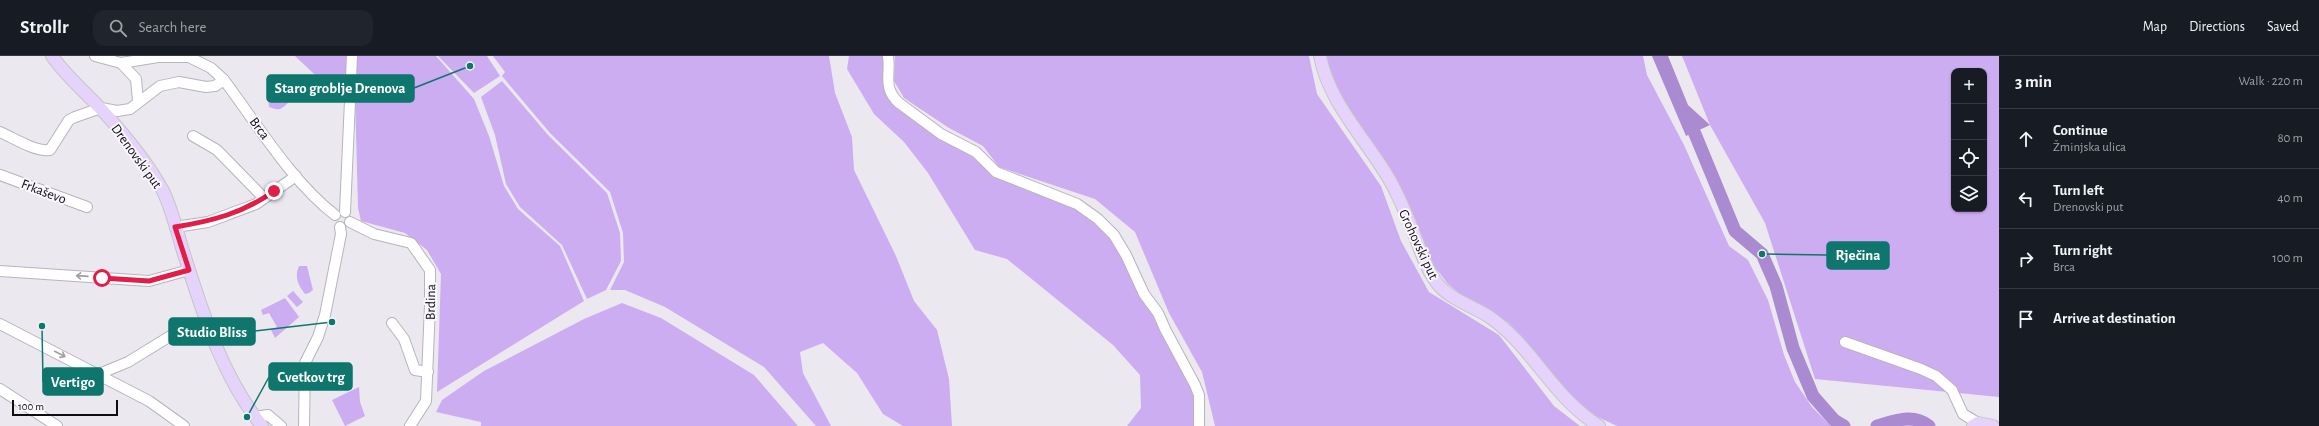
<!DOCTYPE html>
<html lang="en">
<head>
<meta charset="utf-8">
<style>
	:root { --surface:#171b24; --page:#20242c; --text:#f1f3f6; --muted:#9ea1a6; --line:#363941 }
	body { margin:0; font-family:"Alegreya Sans",sans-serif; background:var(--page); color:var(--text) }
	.controls { position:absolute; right:12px; top:12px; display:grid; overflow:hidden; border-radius:8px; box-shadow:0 1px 3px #0004 }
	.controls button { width:36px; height:36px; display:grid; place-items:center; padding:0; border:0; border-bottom:1px solid var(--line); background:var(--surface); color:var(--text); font:20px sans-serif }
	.scale { position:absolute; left:12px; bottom:10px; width:106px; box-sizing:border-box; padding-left:4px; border:2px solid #0e0d0f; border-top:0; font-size:11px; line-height:14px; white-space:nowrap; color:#0e0d0f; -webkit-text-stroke:3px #f9f6fd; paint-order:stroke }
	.stop { position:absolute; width:12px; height:12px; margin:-9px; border:3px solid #e11d48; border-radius:50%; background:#fff }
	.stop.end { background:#e11d48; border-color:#fff; box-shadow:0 1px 4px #0008 }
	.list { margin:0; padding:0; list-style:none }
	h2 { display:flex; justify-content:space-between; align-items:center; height:52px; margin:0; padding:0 16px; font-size:17px }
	h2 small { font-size:13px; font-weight:400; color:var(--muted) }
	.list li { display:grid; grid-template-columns:26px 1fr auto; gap:12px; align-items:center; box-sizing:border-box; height:60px; padding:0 16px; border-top:1px solid var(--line) }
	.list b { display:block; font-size:15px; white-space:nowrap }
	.list p { margin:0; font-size:13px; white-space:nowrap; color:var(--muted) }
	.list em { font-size:13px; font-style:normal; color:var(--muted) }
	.icon { flex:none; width:22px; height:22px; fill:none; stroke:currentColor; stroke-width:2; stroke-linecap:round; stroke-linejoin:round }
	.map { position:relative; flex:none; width:1999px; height:370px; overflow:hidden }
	header { display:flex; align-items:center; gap:24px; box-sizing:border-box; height:56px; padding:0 20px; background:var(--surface); border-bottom:1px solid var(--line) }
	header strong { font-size:19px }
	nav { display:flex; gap:22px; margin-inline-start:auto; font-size:14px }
	.search { width:280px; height:36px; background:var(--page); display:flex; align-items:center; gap:10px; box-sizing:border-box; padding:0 14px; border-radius:12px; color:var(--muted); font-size:15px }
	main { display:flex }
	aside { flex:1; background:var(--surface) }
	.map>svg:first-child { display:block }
</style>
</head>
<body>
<header>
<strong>Strollr</strong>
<div class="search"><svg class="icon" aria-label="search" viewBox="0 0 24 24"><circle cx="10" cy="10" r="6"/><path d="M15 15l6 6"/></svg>Search here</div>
<nav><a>Map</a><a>Directions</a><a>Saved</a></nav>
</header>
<main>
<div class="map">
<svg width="1999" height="370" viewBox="0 0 1999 370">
	<rect width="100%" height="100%" fill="#ebe8ef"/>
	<g fill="#ccadf2" fill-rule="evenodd">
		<path d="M295,0H348L347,49Z"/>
		<path d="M354,0H436L474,43L489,80L504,130L518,153L560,190L584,245L437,336L441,218L427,194L405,177L361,165L358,152Z"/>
		<path d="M438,0H487L500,20L474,37Z"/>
		<path d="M493,0H829L835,37L852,81L854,114L896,200L914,245L937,274L949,323L952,370H903L883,358L857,317L823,287L800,296L803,317L831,370H816L764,311L665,251L625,234H610L624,206L623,177L610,136L550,77L502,20L505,16Z"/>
		<path d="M849,0H884V29L891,46L951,89L970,99L993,119L1076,153L1096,166L1113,183L1195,336L1194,370H1127L1141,352L1140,319L1113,289L1007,203L975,194L928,117L904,86L874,58L847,13Z"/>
		<path d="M895,0H1309L1317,38L1381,130L1401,185L1429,236L1499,279L1554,350L1580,370H1215L1202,316L1169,257L1135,176L1095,143L999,111L983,90L949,72L904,42L894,25Z"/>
		<path d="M1326,0H1643L1647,19L1684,89L1729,190L1748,204L1768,244L1784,299L1795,326L1812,351L1831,370H1617L1585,355L1570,341L1509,267L1464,241L1448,228L1434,210L1395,120L1334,30Z"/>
		<path d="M1682,0H1999V341L1815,323L1765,167L1710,69ZM1954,15H1984V153H1954Z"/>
		<path d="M289,22H298L303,29C300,35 287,49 282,52C278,55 273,52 269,51L268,40L284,28Z"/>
		<path d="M502,25L548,79L607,137L620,177L621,205L606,234L587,243L562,189L520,151L506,128L495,79L481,41Z"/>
		<path d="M299,210H307L313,234L309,237L305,238C298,229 294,221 299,210Z"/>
		<path d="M293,235L303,246L297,251L287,240Z"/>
		<path d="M285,242L299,261L275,282L271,274L277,271L269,257L263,259L261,254Z"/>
		<path d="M622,247L661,262L754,319L798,370H481V366L436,356L442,344L484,315L584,263Z"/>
		<path d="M359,331L360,346L365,360L345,370L332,344Z"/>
	</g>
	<path fill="#aa8ad0" d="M1652,0H1668L1688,49L1710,69L1686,80Z"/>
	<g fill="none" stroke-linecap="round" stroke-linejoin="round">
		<g stroke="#aa8ad0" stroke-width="13">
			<path d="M1688,61L1735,175L1762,198L1776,230L1793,292L1813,340L1834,364L1844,370"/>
			<path d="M1877,370C1895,365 1913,357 1929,370"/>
		</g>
		<defs>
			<g id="minor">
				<path d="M95,0L121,7L158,1H189L211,12L224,24C257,68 292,126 335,159"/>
				<path d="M888,0C891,19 882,31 899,47L941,78L976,96L996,116L1077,148L1098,163L1114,179L1126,199L1144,238L1158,257L1165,273L1195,329L1199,339V370"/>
				<path d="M121,7L136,23L138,45"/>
				<path d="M0,76C14,82 35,96 50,94L69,64L75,61L101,52L117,55L130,53L160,30L179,26L206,31L215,30L224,24"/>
				<path d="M193,80L217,94L264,142"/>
				<path d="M0,119L87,151"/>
				<path d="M345,156L352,0"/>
				<path d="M350,166L374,178L411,187L430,214V249L426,345L410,370"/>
				<path d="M175,171L208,166L256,148L296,120"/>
				<path d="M0,215L149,225L189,214"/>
				<path d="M392,267L404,283L415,314L428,316"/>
				<path d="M0,268L149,345L184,370"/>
				<path d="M1845,286L1921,313L1936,320L1952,334L1963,358L1978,367"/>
				<path d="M99,318L128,306L185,271"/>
				<path d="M0,333L57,370"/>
				<path d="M255,361L268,359L281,370"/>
				<path d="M304,370L305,307L318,281L325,259L341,178L340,171"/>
			</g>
			<g id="major">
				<path d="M52,0C66,20 84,35 101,53C124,78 147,105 163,135C172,153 177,176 183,195C203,257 221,319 262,370"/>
				<path d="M1320,0C1329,47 1365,82 1389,123C1399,140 1407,160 1414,178C1421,195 1426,213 1437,227C1448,242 1472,250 1488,260C1531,288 1552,341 1599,370"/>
				<path d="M1973,370L1978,367L1993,370"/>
			</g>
		</defs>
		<use href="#minor" stroke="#b7b4bb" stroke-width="12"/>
		<use href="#major" stroke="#c5c5c5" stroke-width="14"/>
		<use href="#minor" stroke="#fff" stroke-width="10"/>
		<use href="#major" stroke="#e5d3fb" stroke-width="12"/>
	</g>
	<defs><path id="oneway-shaft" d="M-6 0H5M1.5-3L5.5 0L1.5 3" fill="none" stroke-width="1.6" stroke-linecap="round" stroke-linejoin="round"/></defs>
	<g stroke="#9f9e9f">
		<use href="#oneway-shaft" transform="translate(82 220) rotate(-176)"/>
		<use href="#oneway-shaft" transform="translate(60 298) rotate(27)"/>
	</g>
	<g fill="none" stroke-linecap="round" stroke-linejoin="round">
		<path stroke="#e11d48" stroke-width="5" d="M102,222L149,225L189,214L175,171C212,165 244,157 274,135"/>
	</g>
	<g text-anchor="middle" stroke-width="4" stroke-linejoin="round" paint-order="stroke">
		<g font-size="14" fill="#0e0d0f" stroke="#f9f6fd">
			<text transform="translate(260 72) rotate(53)" y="5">Brca</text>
			<text transform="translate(137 100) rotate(54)" y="5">Drenovski put</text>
			<text transform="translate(44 135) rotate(21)" y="5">Frkaševo</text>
			<text transform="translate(1419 188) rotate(65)" y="5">Grohovski put</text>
			<text transform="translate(430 246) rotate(-89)" y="5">Brdina</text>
		</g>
	</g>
	<path fill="none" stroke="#0f766e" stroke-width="1.5" d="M470 10L414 32M1762 198L1827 199M332 266L255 275M247 361L269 321M42 270L43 326"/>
	<g fill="#0f766e" stroke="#f9f6fd" stroke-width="1.5">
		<circle cx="470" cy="10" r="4"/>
		<circle cx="1762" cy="198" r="4"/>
		<circle cx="332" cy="266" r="4"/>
		<circle cx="247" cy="361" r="4"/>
		<circle cx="42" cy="270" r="4"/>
	</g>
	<g fill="#0f766e" stroke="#0f766e" stroke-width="1.5">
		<rect x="267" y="19" width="147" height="27" rx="4"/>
		<rect x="1827" y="186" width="62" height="27" rx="4"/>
		<rect x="169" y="262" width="86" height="27" rx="4"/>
		<rect x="269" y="307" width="83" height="27" rx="4"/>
		<rect x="43" y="312" width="60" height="27" rx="4"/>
	</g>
	<g font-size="15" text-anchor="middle" font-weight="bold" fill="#fff">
		<text x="340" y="37">Staro groblje Drenova</text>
		<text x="1858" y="204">Rječina</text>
		<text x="212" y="281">Studio Bliss</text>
		<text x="311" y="326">Cvetkov trg</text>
		<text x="73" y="331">Vertigo</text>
	</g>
</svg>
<div class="controls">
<button>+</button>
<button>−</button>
<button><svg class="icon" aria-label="locate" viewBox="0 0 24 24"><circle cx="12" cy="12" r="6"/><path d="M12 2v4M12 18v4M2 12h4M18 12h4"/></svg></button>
<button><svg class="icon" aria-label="layers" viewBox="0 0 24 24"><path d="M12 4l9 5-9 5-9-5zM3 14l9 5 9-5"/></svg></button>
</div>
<div class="scale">100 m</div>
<div class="stop" style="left:102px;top:222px"></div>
<div class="stop end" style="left:274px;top:135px"></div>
</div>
<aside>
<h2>3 min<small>Walk · 220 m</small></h2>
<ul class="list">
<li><svg class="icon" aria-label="ahead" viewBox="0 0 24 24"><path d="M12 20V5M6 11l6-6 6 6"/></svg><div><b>Continue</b><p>Žminjska ulica</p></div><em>80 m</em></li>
<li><svg class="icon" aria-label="left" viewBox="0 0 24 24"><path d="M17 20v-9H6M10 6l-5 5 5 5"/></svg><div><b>Turn left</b><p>Drenovski put</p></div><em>40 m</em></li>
<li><svg class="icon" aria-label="right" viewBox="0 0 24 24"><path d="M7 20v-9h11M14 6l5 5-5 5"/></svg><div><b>Turn right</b><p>Brca</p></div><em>100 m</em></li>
<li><svg class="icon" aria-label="arrive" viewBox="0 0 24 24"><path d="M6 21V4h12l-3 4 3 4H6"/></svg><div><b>Arrive at destination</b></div></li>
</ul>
</aside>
</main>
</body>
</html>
